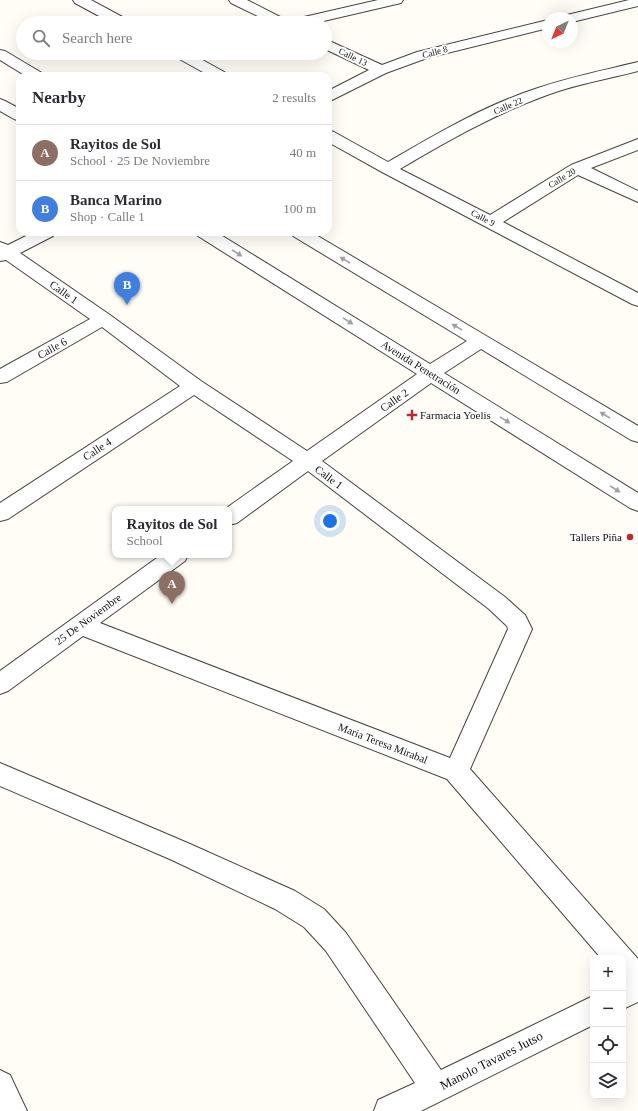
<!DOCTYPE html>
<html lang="en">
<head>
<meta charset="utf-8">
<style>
	:root { --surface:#fff; --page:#f2f2f3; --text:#2b2b33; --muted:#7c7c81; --line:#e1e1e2; --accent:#d93025 }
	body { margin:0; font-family:"Times New Roman",serif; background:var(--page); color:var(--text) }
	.controls { position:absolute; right:12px; bottom:12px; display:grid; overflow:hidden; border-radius:8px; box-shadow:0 4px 16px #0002 }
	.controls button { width:36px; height:36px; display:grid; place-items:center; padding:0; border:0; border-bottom:1px solid var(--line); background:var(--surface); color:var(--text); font:20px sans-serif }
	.compass { position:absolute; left:542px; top:12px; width:36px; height:36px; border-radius:50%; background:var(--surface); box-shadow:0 4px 16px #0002; rotate:223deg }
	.you { position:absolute; left:330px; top:521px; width:14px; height:14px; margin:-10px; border:3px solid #fff; border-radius:50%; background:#1a73e8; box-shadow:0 0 0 6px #1a73e833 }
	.badge { display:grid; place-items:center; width:26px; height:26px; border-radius:50%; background:var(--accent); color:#fff; font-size:13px; font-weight:700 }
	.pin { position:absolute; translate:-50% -33px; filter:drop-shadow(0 1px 2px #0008) }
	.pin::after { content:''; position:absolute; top:21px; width:14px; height:12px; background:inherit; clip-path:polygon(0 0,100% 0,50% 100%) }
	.popup { position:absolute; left:112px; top:506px; width:120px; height:52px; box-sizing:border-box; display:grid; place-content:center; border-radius:8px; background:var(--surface); filter:drop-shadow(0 1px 3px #0005); font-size:13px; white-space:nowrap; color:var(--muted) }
	.popup b { font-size:15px; color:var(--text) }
	.popup::after { content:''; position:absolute; left:50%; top:100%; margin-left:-8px; border:8px solid transparent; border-top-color:var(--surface) }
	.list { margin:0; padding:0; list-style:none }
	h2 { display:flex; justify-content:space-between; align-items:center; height:52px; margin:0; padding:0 16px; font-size:17px }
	h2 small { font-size:13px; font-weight:400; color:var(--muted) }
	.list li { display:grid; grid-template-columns:26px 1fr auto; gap:12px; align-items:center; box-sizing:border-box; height:56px; padding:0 16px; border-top:1px solid var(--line) }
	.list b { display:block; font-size:15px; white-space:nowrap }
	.list p { margin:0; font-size:13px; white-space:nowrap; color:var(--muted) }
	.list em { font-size:13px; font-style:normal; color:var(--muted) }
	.icon { flex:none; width:22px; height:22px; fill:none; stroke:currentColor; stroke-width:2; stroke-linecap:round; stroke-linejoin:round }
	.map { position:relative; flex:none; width:638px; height:1111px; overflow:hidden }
	.search { position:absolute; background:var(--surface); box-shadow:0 4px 16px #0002; left:16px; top:16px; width:316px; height:44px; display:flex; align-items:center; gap:10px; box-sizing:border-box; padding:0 14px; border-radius:22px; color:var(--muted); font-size:15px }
	.panel { position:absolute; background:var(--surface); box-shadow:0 4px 16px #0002; left:16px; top:72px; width:316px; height:164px; border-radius:12px }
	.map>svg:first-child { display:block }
</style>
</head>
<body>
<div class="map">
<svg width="638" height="1111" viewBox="0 0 638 1111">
	<rect width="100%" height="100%" fill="#fffdf5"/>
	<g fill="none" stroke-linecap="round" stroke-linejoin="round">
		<defs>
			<g id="minor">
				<path d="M73,0H91L128,20L130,23H112L75,3Z"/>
				<path d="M229,0H247L290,22L291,20L378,0H403L401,3L315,23H272L231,3Z"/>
				<path d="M629,0H638V6L572,22V18H565L567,15Z"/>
				<path d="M548,20V28L427,58L386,73L328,102V91L369,70L325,49V39L382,65L417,52Z"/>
				<path d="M0,50L5,51L42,73L45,76H26L0,60Z"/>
				<path d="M172,53H190L226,73L229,76H210L174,56Z"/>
				<path d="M638,62V71C608,79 576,84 547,95C495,114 447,141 400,169L490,215L571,165L638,139V150L591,168L638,191V202L578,175L503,222L638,293V306L632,304L382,172L328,142V130L334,132L388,162C436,134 485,105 538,88C570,77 605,70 638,62Z"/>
				<path d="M0,99L5,101L20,109V121L14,119L0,111Z"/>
				<path d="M34,232H56L53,236L20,253L110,315L201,381L307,451L417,374L198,236L195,232H216L430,364L467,341L293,236L290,232H311L638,426V442L631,440L481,349L444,373L638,493V511L630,508L431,383L322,461L505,597L525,615L532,629L470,769L638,959V1002L623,1009V958H601L447,779L83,636L8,691L0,694V671L161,555H188L185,561L100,623L450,758L508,629L507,626L489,609L308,471L237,523L229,525V509H225L293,461L194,395L8,519L0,521V503L180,386L102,327L7,382L0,383V369L90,319L6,260L0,261V242L8,245Z"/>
				<path d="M0,763L190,844L295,891L324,909L346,933L441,1070L593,996V1025L421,1111H374L378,1100L415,1083L326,951L304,927L275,909L172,860L0,786Z"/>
				<path d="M0,1070L10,1075L27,1111H0Z"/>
			</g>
		</defs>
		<use href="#minor" stroke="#444" stroke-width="2"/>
		<use href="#minor" fill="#fff" fill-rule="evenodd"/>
	</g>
	<defs><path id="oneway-solid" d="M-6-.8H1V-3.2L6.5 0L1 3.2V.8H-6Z"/></defs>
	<g fill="#a0a0a0">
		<use href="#oneway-solid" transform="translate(237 253) rotate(32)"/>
		<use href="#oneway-solid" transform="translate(345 260) rotate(-149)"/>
		<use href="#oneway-solid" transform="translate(348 321) rotate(32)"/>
		<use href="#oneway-solid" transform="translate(457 327) rotate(-149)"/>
		<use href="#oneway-solid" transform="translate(605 415) rotate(-149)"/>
		<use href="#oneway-solid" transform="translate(505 420) rotate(32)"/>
		<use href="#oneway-solid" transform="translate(615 489) rotate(32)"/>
	</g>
	<g fill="#c4262e" stroke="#fff" stroke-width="1.5">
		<path d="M410 409h4v4h4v4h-4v4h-4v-4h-4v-4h4z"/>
		<circle cx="630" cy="537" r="4"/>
	</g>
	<g text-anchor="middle" stroke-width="4" stroke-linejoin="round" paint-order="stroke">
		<g font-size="9" fill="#111" stroke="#fff">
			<text transform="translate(435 52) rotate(-15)" y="3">Calle 8</text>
			<text transform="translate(353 57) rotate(26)" y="3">Calle 13</text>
			<text transform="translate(508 106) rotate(-23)" y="3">Calle 22</text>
			<text transform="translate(562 178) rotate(-32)" y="3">Calle 20</text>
			<text transform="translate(483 218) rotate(27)" y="3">Calle 9</text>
		</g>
		<g font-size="11" fill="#111" stroke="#fff">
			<text transform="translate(64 292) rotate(35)" y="4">Calle 1</text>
			<text transform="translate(52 348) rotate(-29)" y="4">Calle 6</text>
			<text transform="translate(421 367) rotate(32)" y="4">Avenida Penetración</text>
			<text transform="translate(394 400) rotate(-35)" y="4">Calle 2</text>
			<text transform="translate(97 449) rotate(-33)" y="4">Calle 4</text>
			<text transform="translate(329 477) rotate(37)" y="4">Calle 1</text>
			<text transform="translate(88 619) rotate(-36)" y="4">25 De Noviembre</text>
			<text transform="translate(383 743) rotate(21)" y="4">Maria Teresa Mirabal</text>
		</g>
		<g font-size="11" fill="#111" stroke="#fff" text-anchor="start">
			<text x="420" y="419">Farmacia Yoelis</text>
			<text x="622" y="541" text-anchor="end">Tallers Piña</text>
		</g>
		<g font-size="13" fill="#111" stroke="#fff">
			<text transform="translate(491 1060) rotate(-27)" y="5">Manolo Tavares Jutso</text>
		</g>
	</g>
</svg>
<div class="controls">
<button>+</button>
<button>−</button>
<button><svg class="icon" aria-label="locate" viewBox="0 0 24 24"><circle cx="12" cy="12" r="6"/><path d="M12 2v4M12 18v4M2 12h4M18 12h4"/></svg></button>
<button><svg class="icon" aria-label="layers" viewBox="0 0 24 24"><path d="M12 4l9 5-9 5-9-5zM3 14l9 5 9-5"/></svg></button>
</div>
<svg class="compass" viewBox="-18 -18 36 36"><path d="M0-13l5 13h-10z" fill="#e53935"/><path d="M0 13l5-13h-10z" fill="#7c7c81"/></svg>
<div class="you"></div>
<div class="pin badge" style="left:172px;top:604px;background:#8d6e63">A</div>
<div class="popup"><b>Rayitos de Sol</b>School</div>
<div class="pin badge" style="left:127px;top:305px;background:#3f7fe0">B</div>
<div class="search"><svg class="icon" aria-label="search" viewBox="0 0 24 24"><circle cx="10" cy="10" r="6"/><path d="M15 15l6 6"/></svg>Search here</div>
<section class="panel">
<h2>Nearby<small>2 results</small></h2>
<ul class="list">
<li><span class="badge" style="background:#8d6e63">A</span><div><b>Rayitos de Sol</b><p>School · 25 De Noviembre</p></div><em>40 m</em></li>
<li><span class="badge" style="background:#3f7fe0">B</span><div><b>Banca Marino</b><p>Shop · Calle 1</p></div><em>100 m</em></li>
</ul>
</section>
</div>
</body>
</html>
